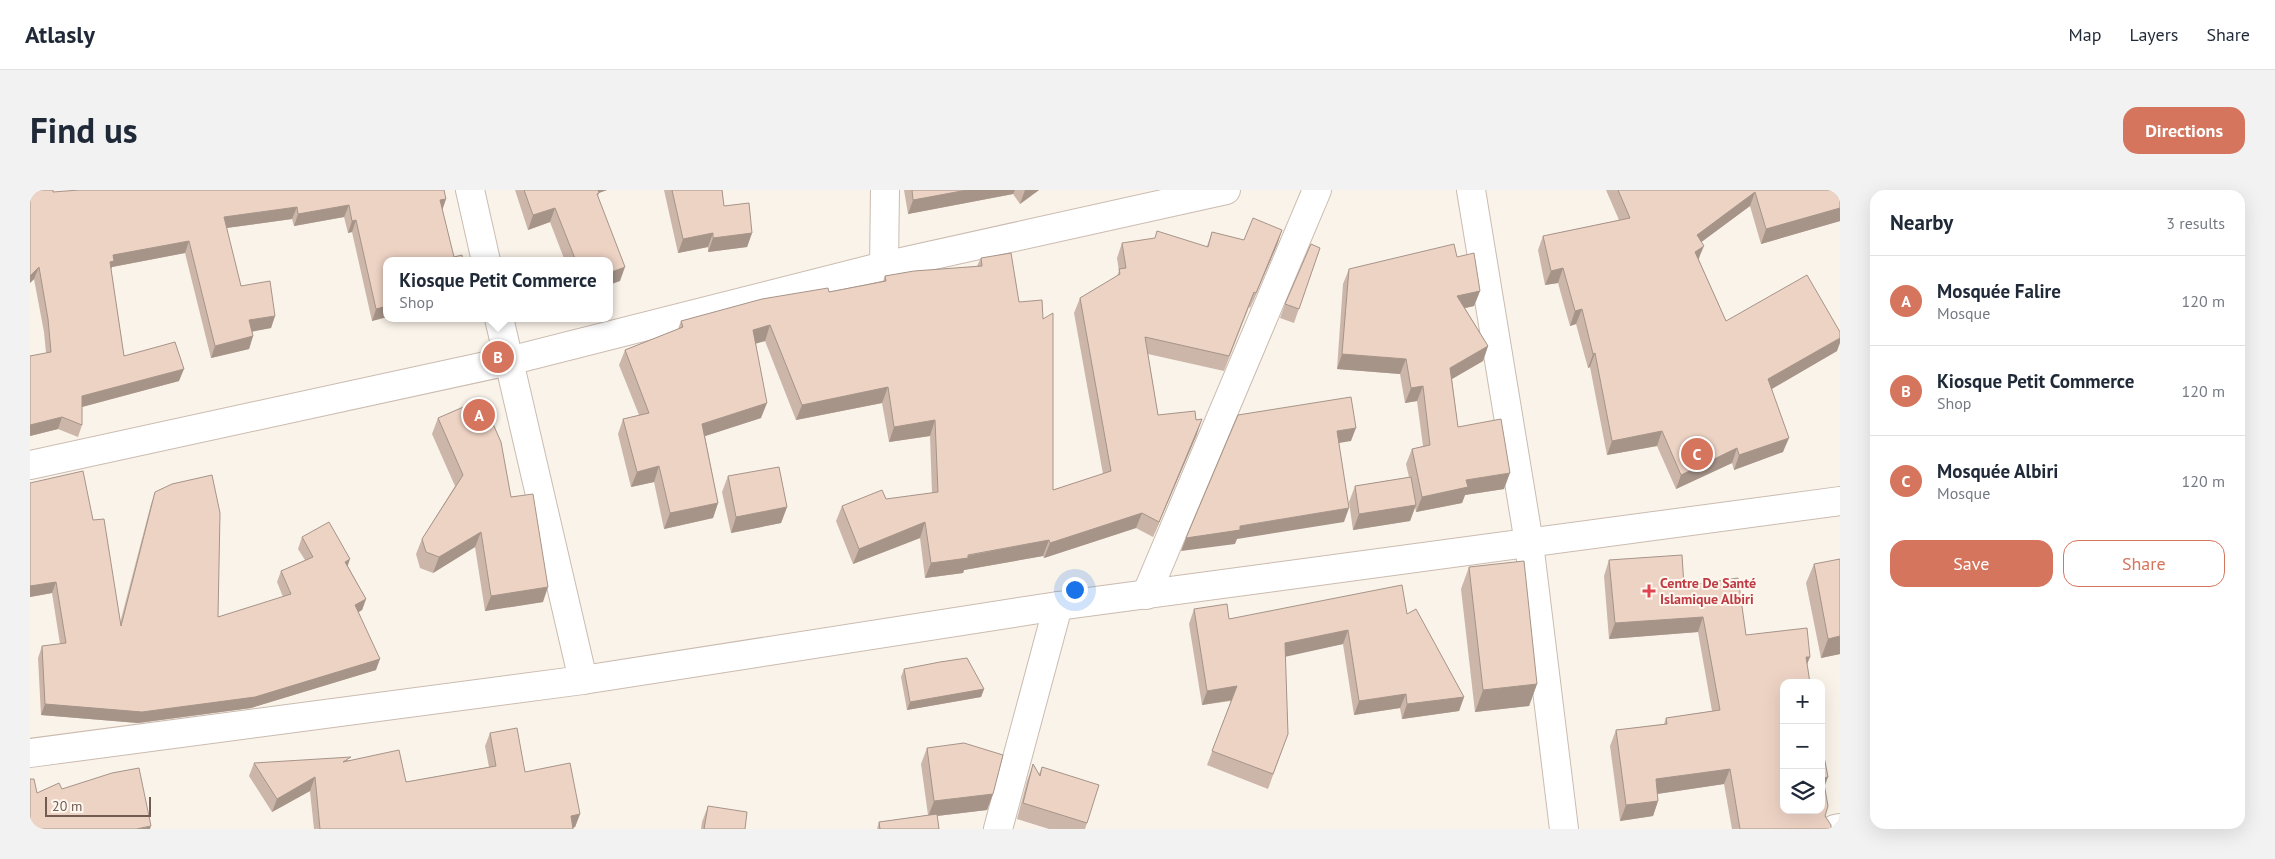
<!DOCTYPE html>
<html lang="en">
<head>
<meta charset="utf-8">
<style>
	:root { --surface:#fff; --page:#f2f2f3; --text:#1f2937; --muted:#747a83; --line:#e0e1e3; --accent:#d6755d }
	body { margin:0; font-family:"PT Sans",sans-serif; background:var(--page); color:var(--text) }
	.controls { position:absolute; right:15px; bottom:15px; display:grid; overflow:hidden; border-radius:10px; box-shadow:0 5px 20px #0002 }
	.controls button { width:45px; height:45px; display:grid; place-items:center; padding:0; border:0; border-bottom:1px solid var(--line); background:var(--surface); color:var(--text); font:25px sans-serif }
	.scale { position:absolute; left:15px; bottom:12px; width:106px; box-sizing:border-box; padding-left:5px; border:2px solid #725b50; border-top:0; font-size:14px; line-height:18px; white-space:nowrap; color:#725b50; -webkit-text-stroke:4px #fdf7ef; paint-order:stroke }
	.you { position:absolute; left:1044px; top:399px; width:18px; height:18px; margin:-12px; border:4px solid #fff; border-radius:50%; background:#1a73e8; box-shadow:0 0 0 8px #1a73e833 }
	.badge { display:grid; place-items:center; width:32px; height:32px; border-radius:50%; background:var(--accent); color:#fff; font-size:16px; font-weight:700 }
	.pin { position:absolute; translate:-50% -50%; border:2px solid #fff; box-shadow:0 1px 5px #0006 }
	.popup { position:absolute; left:353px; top:67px; width:230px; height:65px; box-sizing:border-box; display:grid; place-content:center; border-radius:10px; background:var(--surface); filter:drop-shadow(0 1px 4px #0005); font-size:16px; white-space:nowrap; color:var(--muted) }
	.popup b { font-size:19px; color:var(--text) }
	.popup::after { content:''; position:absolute; left:50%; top:100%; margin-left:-10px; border:10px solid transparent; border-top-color:var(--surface) }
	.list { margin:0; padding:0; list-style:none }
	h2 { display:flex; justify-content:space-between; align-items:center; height:65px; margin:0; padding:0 20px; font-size:21px }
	h2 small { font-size:16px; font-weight:400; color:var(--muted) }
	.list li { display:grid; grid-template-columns:32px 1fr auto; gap:15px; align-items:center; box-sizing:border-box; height:90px; padding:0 20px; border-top:1px solid var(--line) }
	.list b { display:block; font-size:19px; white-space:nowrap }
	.list p { margin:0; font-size:16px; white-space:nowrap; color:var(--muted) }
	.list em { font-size:16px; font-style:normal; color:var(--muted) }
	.actions { display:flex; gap:10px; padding:15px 20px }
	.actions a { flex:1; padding:11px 0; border:1px solid var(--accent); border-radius:15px; text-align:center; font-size:18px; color:var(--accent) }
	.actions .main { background:var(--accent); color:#fff }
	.icon { flex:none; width:28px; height:28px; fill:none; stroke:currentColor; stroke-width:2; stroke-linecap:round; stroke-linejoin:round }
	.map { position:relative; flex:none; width:1810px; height:639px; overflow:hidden; border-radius:15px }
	header { display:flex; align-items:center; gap:30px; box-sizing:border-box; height:70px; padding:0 25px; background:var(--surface); border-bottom:1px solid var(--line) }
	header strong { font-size:24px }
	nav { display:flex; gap:28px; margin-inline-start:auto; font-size:18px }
	.intro { display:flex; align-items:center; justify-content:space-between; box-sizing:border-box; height:120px; padding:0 30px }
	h1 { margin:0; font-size:35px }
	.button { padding:12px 22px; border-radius:15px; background:var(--accent); color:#fff; font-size:18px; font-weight:700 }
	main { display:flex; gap:30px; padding:0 30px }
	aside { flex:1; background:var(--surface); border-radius:15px; box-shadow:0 5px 20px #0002 }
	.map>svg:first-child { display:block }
</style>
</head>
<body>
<header>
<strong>Atlasly</strong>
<nav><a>Map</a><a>Layers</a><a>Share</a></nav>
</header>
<div class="intro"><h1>Find us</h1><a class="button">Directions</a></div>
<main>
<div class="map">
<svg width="1810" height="639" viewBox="0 0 1810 639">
	<rect width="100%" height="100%" fill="#faf3e9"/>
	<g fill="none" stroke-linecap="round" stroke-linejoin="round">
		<defs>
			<g id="minor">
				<path d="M440,0L456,71"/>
				<path d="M1441,0L1499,353L1534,639"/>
				<path d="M854,76L855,0"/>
				<path d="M469,128L553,490"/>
				<path d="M0,275L479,171L854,76L1196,0"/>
				<path d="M1116,405L1287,0"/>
				<path d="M0,563L553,490L1028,416L1810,311"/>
				<path d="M968,639L1028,416"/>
				<path d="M1805,639L1810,638"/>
			</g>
		</defs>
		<use href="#minor" stroke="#cbbbb0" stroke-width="30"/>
		<use href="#minor" stroke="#fff" stroke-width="28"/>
	</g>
	<g fill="#ccb5a9">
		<path d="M0,0L23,2L416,9L412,19L424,67L433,71H357V127L342,131L322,42L318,43L314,27L264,36L262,29L196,38L211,96L245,126L241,138L222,141L223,146L219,159L181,168L155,63L82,77L81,79L94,166L149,191L52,217V235L48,247L28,239L0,246V166L16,163L14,142L4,89L0,93Z"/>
		<path d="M485,0H577L569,3L568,6L590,91L579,71H535L520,32L498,40Z"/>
		<path d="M634,0H692L694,16L722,43L717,57L678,62V57L648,63Z"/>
		<path d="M874,0H1009L990,14L983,4L878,24Z"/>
		<path d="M1576,0H1810V31L1731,54L1720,16L1671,52L1669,70L1696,131L1807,161L1742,199L1753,262L1704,280L1702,273L1646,299L1627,256L1577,265L1560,177L1558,178L1546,134L1540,136L1528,93L1515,95L1508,60L1513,46L1589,30Z"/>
		<path d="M1252,40L1247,55L1220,118L1219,117L1194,181L1118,164L1128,225L1167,244L1123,347L1106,338L1014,368L1013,366L934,380L933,383L895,388L890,348L823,374L806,331L812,316L902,303L900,246L859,252L852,213L766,230L735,151L726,153L731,228L675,246L688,313L683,328L634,339L624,292L601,297L588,244L593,229L609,225L589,175L595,160L648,139L651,131L853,91L855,86L947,76L951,68L989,112L1023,300L1073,284L1044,123L1050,108L1087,86L1089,81L1087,68L1092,53L1177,56L1182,42L1214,50Z"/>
		<path d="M1290,58L1264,133L1250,128L1255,114Z"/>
		<path d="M1427,67L1450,101L1444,116L1435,118L1458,156L1453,171L1422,189L1428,237L1474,299L1435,305L1432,313L1386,322L1385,317L1380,331L1323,340L1319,312L1325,296L1379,287L1376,274L1382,259L1393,256L1387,211L1375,213L1370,184L1307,179L1313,94L1319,79Z"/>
		<path d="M408,228L481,307L513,412L455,421L445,357L403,383L390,378L386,364L392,349L425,296L402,244Z"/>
		<path d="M698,286L757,317L751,333L701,343L692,302Z"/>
		<path d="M0,293L63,330L90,433L121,314L125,302L188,427L253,407L247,392L251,381L275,370L268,359L272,347L318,376L336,409L332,420L328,422L346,480L221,518L108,533L11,525L8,468L12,456L30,454L22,403L0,407Z"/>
		<path d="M1579,370L1654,396L1716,445L1777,475L1795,596V626L1801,639H1702L1694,594L1627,604L1628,611L1623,626L1590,631L1580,556L1586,540L1634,534L1636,528L1682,521L1668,442L1579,449L1574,386Z"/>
		<path d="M1784,374L1810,464L1791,468L1776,393Z"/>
		<path d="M1439,377L1507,494L1499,516L1445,522L1431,399Z"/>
		<path d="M1164,419L1199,429L1377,424L1434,507L1429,521L1372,529L1370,518L1324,525L1313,454L1255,466L1258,544L1238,599L1177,575L1201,511L1172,515L1159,434Z"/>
		<path d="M874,479L954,499L951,507L877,520L871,487Z"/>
		<path d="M460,543L495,582L550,624L545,637L543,638V639H284L280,601L242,622L219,586L224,573L320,570L376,592L459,577L455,556Z"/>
		<path d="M897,558L963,604L957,620L907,626L909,639H847L849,632L898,625L891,574Z"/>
		<path d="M1003,574L1009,584L1012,577L1057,633L1055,639H1019L987,629L997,591Z"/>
		<path d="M678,616L715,639H671L672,632Z"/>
	</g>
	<g fill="#a69489">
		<path d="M562,0H577L560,6Z"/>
		<path d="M937,0H985L983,4L878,24L883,10Z"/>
		<path d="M995,0H1009L990,14Z"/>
		<path d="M1725,2L1720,16L1662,59L1667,45Z"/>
		<path d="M416,9L412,21L410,10Z"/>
		<path d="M319,15L314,27L264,36L268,24Z"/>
		<path d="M267,17L262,29L189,39L194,27Z"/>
		<path d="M525,18L520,32L498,40L503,25Z"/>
		<path d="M1810,18V31L1731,54L1736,39Z"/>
		<path d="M326,30L322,42L318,43L322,31Z"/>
		<path d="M1252,40L1247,55L1220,118L1226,103Z"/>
		<path d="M683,43L678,57L648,63L653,49Z"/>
		<path d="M722,43L717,57L678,62L683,48Z"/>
		<path d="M159,51L155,63L82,77L79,83L76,84L83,65Z"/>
		<path d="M1674,56L1668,70L1665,62Z"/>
		<path d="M9,77L4,89L0,93V86Z"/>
		<path d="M595,77L590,91L579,95V83Z"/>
		<path d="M1533,78L1528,93L1515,95L1521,81Z"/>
		<path d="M1450,101L1444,116L1422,121L1427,106Z"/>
		<path d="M357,116V127L342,131L346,119Z"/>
		<path d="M1552,119L1546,134L1540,136L1545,121Z"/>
		<path d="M245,126L241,138L215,143L219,130Z"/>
		<path d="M740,135L735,151L718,156L723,140Z"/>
		<path d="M223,146L219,159L181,168L185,156Z"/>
		<path d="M1810,148V153L1807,161L1733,204L1738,189Z"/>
		<path d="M1458,156L1453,171L1415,193L1420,178Z"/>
		<path d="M1565,163L1560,177L1558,178L1563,164Z"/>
		<path d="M1312,164L1376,169L1370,184L1307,179Z"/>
		<path d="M154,179L149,191L48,218L52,206Z"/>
		<path d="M1393,196L1387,211L1375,213L1381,198Z"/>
		<path d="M858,197L852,213L766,230L772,215Z"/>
		<path d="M737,213L731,228L666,249L672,234Z"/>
		<path d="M32,227L28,239L0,246V235Z"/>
		<path d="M1172,229L1167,244L1123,347L1129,332Z"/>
		<path d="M905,230L900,246L859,252L864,237Z"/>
		<path d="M1326,238L1321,251L1303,254L1307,241Z"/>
		<path d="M1632,241L1627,256L1577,265L1582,251Z"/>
		<path d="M1759,248L1753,262L1704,280L1709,265Z"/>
		<path d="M1707,258L1702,273L1646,299L1651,285Z"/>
		<path d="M629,276L624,292L601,297L607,282Z"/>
		<path d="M1480,283L1474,299L1435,305L1432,313L1386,322L1392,307L1436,290Z"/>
		<path d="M688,313L683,328L634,339L640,323Z"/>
		<path d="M1386,315L1380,331L1323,340L1329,324Z"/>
		<path d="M757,317L751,333L701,343L706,327Z"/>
		<path d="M1319,318L1314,332L1207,349L1205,354L1151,361L1156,348L1210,336Z"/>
		<path d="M1112,323L1106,338L1014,368L1020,353Z"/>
		<path d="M895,332L890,348L823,374L829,359Z"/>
		<path d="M451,342L445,357L403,383L409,367Z"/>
		<path d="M1019,350L1013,366L934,380L933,383L895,388L901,373Z"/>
		<path d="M320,369L316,381L315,372Z"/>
		<path d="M26,392L22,403L0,407V396Z"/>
		<path d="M518,397L513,412L455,421L461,406Z"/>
		<path d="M336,409L332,420L321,427L325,415Z"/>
		<path d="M1673,427L1668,442L1579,449L1585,433Z"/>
		<path d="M1318,440L1313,454L1250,468L1255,453Z"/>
		<path d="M1810,446V464L1791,468L1798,449Z"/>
		<path d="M1776,467H1780L1774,482Z"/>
		<path d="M350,469L346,480L221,518L108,533L11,525L15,514Z"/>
		<path d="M1507,494L1499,516L1445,522L1453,500Z"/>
		<path d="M1207,496L1202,510L1172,515L1177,501Z"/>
		<path d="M954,499L951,507L877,520L880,512Z"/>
		<path d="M1376,504L1370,518L1324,525L1329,511Z"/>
		<path d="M1434,507L1429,521L1372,529L1377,514Z"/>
		<path d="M1700,579L1694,594L1620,605L1626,589Z"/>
		<path d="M285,587L280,601L242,622L247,609Z"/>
		<path d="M1798,587L1792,603L1793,588Z"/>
		<path d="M963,604L957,620L898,627L904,611Z"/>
		<path d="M1628,611L1623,626L1590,631L1596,615Z"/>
		<path d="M550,624L545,637L536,639L541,626Z"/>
		<path d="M121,636L120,639H106Z"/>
	</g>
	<g fill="#edd3c4" stroke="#a69489">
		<path d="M0,0H23V2L49,0H414L416,9L410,10L424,67L432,65L433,71H357V116L346,119L326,30L322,31L319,15L268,24L267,17L194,27L211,96L240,91L245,126L219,130L223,146L185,156L159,51L83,65L84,71L80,72L94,166L145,152L154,179L52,206V235L32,227L0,235V166L21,162L18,129L9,77L0,86Z"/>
		<path d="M494,0H568L569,3L567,4L595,77L579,83V71H546L525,18L503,25Z"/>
		<path d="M642,0H692L694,16L719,13L722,43L683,48V43L653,49Z"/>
		<path d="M882,0H937L883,10Z"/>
		<path d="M1588,0H1810V18L1736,39L1725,2L1667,45L1674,56L1665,62L1696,131L1777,85L1810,142V148L1738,189L1759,248L1709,265L1707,258L1651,285L1632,241L1582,251L1565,163L1563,164L1552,119L1545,121L1533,78L1521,81L1513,46L1600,28Z"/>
		<path d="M1223,28L1252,40L1226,103L1224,102L1199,166L1115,147L1128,225L1165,221L1166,230L1172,229L1129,332L1112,323L1020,353L1019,350L938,365V368L901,373L895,332L829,359L812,316L852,300L856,309L908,302L905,230L864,237L858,197L772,215L740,135L723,140L737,213L672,234L688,313L640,323L629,276L607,282L593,229L619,223L595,160L653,137L651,131L732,109L798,98L799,102L856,91L855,86L884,81L952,76L951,68L981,63L989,112L1012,110L1013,129L1023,123V300L1081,281L1050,108L1090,84L1089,79L1096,78L1092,53L1125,48L1127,41L1178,57L1182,42L1214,50Z"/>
		<path d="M1281,54L1290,58L1269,119L1255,114Z"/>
		<path d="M1424,54L1427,67L1444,63L1450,101L1427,106L1458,156L1420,178L1428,237L1471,229L1480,283L1436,290L1438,297L1392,307L1382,259L1400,255L1393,196L1381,198L1376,169L1312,164L1319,79Z"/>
		<path d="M1321,207L1326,238L1307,241L1319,318L1210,336V340L1156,348L1208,225Z"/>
		<path d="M452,209L471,252L481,307L503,304L518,397L461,406L451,342L409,367L396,362L392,349L433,285L408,228Z"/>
		<path d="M749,277L757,317L706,327L698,286Z"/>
		<path d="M53,281L63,330L74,329L91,436L125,302L142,294L182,285L190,323L188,427L261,404L251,381L283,367L272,347L299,332L320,369L315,372L336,409L325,415L350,469L225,507L112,522L15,514L12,456L36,453L26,392L0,396V293Z"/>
		<path d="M1381,287L1386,315L1329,324L1325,296Z"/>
		<path d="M1652,365L1654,396L1708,388L1716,445L1777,438L1780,467H1776L1780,493H1754V620H1791V551L1798,587L1793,588L1798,616L1795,626L1801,635V639H1710L1700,579L1626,589L1628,611L1596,615L1586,540L1637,534L1636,528L1690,520L1673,427L1585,433L1579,370Z"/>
		<path d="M1810,369V446L1798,449L1784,374Z"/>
		<path d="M1494,371L1507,494L1453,500L1439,377Z"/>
		<path d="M1372,395L1377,424L1386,419L1434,507L1377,514L1376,504L1329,511L1318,440L1255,453L1258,544L1243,584L1182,561L1207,496L1177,501L1164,419L1197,414L1199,429Z"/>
		<path d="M937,468L954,499L880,512L874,479L910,472Z"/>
		<path d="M487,538L495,582L540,573L550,624L541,626L543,639H290L285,587L247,609L224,573L321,567L313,572L369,560L376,592L466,576L460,543Z"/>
		<path d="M934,553L973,565L963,604L904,611L897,558Z"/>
		<path d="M1003,574L1010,586L1012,577L1069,595L1057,633L993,613Z"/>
		<path d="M109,578L121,636L106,639H0V589H4L7,603L29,593L32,599L82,583Z"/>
		<path d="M678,616L717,622L715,639H674Z"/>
		<path d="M907,624L909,639H850L849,632Z"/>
	</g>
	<path fill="#e0444e" stroke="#fdf7ef" stroke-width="2" d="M1616.5 393.5h5v5h5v5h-5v5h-5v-5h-5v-5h5z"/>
	<g text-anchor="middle" stroke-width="4" stroke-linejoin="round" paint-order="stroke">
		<g font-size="14" font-weight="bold" fill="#be3a42" stroke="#fdf7ef" text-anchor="start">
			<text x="1630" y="398">Centre De Santé<tspan x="1630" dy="16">Islamique Albiri</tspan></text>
		</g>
	</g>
</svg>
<div class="controls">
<button>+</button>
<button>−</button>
<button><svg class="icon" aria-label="layers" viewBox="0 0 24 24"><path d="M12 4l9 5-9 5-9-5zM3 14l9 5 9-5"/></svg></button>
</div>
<div class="scale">20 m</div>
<div class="you"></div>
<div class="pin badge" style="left:449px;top:225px">A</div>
<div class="pin badge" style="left:468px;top:167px">B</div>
<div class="popup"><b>Kiosque Petit Commerce</b>Shop</div>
<div class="pin badge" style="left:1667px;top:264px">C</div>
</div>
<aside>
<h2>Nearby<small>3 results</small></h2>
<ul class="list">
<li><span class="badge">A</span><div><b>Mosquée Falire</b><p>Mosque</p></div><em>120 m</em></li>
<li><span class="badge">B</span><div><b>Kiosque Petit Commerce</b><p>Shop</p></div><em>120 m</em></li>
<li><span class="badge">C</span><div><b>Mosquée Albiri</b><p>Mosque</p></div><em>120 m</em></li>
</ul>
<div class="actions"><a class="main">Save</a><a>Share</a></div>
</aside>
</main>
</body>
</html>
